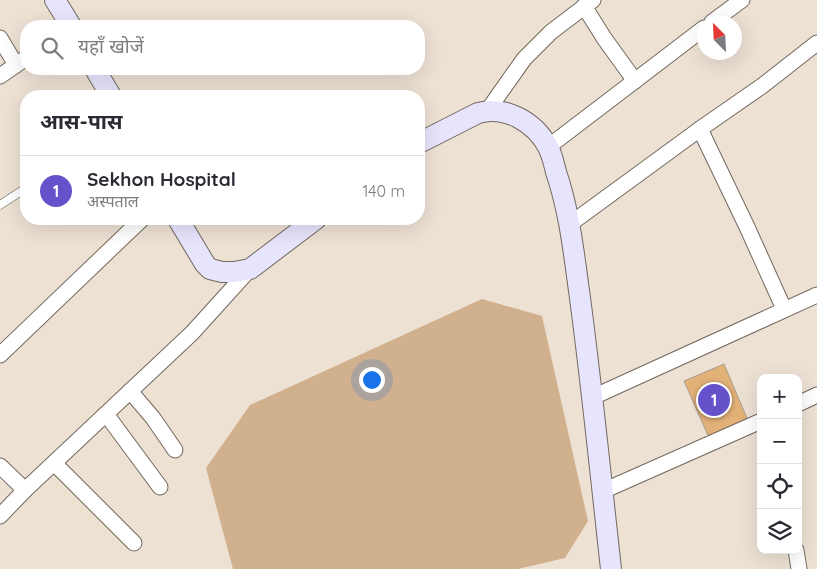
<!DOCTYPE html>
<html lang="hi">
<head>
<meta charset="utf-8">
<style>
	:root { --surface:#fff; --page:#f7f7f7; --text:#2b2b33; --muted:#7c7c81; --line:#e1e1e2; --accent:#6452cb }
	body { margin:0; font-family:Quicksand,"Noto Sans Devanagari",sans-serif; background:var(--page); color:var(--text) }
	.controls { position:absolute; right:15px; bottom:15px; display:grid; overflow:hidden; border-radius:10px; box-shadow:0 5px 20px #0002 }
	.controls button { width:45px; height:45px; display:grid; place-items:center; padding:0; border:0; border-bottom:1px solid var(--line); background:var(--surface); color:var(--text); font:25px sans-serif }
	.compass { position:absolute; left:697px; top:15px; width:45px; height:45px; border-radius:50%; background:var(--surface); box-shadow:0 5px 20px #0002; rotate:336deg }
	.you { position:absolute; left:371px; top:379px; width:18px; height:18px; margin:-12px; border:4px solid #fff; border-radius:50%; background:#1a73e8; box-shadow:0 0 0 8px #1a73e833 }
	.badge { display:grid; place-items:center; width:32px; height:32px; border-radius:50%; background:var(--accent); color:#fff; font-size:16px; font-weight:700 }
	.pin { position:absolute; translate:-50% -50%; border:2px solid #fff; box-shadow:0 1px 5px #0006 }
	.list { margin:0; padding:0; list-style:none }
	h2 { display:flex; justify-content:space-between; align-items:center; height:65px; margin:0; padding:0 20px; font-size:21px }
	h2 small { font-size:16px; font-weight:400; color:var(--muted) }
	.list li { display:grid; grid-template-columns:32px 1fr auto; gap:15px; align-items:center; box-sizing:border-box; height:70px; padding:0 20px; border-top:1px solid var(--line) }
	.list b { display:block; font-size:19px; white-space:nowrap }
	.list p { margin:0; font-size:16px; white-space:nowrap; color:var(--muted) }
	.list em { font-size:16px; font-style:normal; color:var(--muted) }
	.icon { flex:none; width:28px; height:28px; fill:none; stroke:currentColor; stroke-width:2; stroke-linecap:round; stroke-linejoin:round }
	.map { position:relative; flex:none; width:817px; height:569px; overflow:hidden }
	.search { position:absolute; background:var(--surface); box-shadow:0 5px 20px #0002; left:20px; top:20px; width:405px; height:55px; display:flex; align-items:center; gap:12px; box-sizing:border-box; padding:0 18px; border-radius:20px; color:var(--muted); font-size:19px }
	.panel { position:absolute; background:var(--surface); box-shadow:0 5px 20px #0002; left:20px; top:90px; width:405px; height:135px; border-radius:20px }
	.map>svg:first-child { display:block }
</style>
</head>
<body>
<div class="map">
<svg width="817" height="569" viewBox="0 0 817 569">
	<rect width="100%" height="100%" fill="#ede1d4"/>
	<path fill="#d0b08d" d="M482,299L542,316L588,521L565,558L518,569H233L206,468L250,405Z"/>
	<path fill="#e2b178" stroke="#a89c90" d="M724,364L749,423L710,440L684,381Z"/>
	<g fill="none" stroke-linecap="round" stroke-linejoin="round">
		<defs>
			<path id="lane" d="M0,205L26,188"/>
			<g id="street">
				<path d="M584,6L604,38L635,81"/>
				<path d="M712,22L742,0"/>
				<path d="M0,38L16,65"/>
				<path d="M0,76L26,58"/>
				<path d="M488,110L524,59L551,32L593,0"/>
				<path d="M700,129L747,227L784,309"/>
				<path d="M548,147L704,28"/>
				<path d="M570,224L700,129L762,86L817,43"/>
				<path d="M0,355L142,219"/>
				<path d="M130,391L153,418L175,450"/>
				<path d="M593,397L817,295"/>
				<path d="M798,404L817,395"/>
				<path d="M106,414L160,487"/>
				<path d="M54,463L134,543"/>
				<path d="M0,466L25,490"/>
				<path d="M603,491L761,421"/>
				<path d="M0,516L25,490L192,333L250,269"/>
				<path d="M796,550L799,569"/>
			</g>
			<g id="secondary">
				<path d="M55,0L71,26"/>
				<path d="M95,69L111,96"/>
				<path d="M419,143L478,113C505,105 535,122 548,147C552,154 554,164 556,172C570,213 574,255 580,298C592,388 601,479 611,569"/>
				<path d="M178,219L205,264L210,269L222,272H234L250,269L316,219"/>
			</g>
		</defs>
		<use href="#lane" stroke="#73685d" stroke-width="9"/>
		<use href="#street" stroke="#73685d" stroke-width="17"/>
		<use href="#secondary" stroke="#73685d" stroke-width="22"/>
		<use href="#lane" stroke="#fff" stroke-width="8"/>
		<use href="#street" stroke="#fff" stroke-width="15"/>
		<use href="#secondary" stroke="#e6e5fd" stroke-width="20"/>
	</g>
</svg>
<div class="controls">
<button>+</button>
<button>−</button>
<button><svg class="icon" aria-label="locate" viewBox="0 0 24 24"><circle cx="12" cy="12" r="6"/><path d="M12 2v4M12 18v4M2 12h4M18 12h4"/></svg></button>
<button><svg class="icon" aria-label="layers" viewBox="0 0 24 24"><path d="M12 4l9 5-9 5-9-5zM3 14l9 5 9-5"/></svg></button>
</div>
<svg class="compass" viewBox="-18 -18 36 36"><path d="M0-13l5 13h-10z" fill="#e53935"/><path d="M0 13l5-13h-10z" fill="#7c7c81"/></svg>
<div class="you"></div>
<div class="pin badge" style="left:714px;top:400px">1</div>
<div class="search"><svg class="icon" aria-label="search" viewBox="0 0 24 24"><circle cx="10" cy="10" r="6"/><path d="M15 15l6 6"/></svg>यहाँ खोजें</div>
<section class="panel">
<h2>आस-पास<small></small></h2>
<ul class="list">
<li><span class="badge">1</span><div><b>Sekhon Hospital</b><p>अस्पताल</p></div><em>140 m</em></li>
</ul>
</section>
</div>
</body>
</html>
